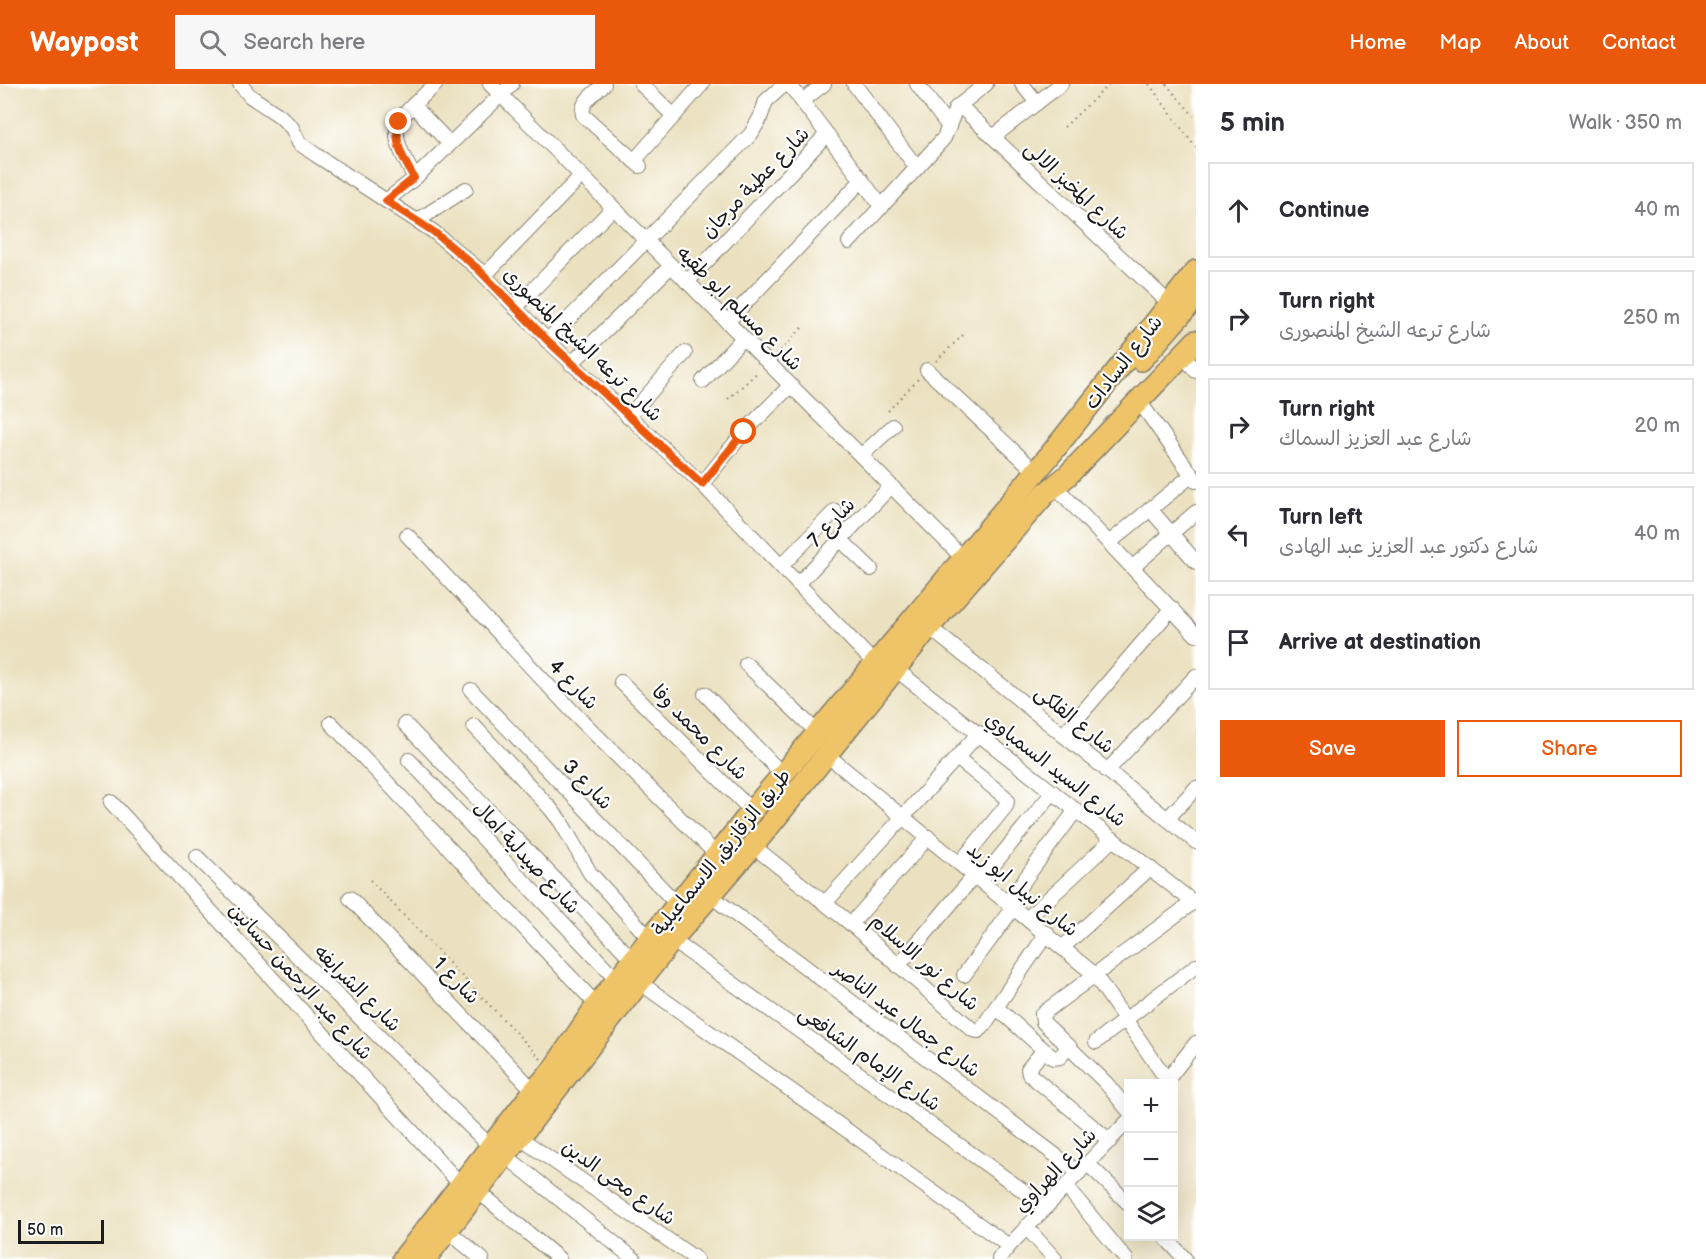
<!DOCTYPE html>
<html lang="en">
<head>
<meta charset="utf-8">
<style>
	:root { --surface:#fff; --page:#f7f7f7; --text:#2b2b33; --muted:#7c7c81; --line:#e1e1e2; --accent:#ea580c }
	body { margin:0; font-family:"Balsamiq Sans","Playpen Sans Arabic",sans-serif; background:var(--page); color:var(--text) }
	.controls { position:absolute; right:18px; bottom:18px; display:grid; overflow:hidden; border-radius:0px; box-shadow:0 6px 24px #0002 }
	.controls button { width:54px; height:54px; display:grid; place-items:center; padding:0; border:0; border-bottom:2px solid var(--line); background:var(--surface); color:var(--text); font:30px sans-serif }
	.scale { position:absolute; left:18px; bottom:15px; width:86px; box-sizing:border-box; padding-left:6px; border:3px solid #1c1c1c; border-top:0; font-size:16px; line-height:21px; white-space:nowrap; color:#1c1c1c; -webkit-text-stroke:4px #fff; paint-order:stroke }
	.stop { position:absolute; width:18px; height:18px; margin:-14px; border:4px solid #ea580c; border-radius:50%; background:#fff }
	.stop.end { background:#ea580c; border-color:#fff; box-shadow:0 2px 6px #0008 }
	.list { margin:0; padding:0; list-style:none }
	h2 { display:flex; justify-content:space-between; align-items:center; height:78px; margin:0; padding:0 24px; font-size:26px }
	h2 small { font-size:20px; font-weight:400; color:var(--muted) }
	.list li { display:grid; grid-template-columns:39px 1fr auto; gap:18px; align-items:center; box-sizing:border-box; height:96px; margin:0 12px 12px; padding:0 12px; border:2px solid var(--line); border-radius:0px }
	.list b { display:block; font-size:22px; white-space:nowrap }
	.list p { margin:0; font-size:20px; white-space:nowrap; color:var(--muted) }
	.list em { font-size:20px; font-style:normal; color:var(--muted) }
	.actions { display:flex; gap:12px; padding:18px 24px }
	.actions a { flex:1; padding:14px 0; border:2px solid var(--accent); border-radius:0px; text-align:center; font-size:21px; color:var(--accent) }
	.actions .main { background:var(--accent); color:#fff }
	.icon { flex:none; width:33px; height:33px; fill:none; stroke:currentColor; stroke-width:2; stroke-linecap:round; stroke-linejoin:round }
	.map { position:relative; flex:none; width:1196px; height:1175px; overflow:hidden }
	header { display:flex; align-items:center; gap:36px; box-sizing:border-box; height:84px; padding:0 30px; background:var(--accent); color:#fff }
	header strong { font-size:28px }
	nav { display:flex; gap:33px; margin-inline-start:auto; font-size:21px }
	.search { width:420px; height:54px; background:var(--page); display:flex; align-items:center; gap:15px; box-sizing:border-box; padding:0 21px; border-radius:0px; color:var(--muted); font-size:22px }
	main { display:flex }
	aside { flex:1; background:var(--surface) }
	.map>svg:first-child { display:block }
</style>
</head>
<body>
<header>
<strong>Waypost</strong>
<div class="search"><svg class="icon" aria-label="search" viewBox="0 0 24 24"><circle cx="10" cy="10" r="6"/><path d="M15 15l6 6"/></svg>Search here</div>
<nav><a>Home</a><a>Map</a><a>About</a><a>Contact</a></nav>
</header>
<main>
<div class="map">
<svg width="1196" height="1175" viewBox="0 0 1196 1175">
	<rect width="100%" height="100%" fill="#fff"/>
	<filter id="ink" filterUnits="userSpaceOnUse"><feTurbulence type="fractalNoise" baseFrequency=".0167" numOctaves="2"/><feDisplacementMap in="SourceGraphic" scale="12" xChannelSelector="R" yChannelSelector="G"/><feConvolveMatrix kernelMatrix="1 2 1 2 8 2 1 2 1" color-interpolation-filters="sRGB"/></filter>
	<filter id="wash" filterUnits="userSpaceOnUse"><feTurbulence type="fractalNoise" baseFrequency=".008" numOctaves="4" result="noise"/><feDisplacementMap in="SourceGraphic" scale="24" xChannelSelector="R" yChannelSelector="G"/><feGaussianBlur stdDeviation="1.35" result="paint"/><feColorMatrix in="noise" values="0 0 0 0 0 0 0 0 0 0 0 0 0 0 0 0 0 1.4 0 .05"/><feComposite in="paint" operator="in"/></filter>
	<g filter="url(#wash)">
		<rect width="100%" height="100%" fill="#ebe1c0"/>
	</g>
	<g filter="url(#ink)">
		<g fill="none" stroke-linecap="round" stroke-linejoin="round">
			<defs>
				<g id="minor">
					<path d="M240,0L250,12L280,32L292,44L299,59L316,71L434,148L478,185L548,257L702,400L875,580"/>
					<path d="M490,0L964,475"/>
					<path d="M604,0C595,9 580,18 583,31L640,82"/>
					<path d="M641,0L674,32"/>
					<path d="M789,0L882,123"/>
					<path d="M854,0L917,84"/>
					<path d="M917,0L949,43"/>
					<path d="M1022,0L1037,19"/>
					<path d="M802,17L824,0"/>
					<path d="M413,21L450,60"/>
					<path d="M959,21L1169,219"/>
					<path d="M993,53L1061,0"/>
					<path d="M634,77L702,0"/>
					<path d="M415,94C384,40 394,39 436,0"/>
					<path d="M386,117L415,94L512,0"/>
					<path d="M417,137L466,105"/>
					<path d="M849,158L944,54L956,24L986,0"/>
					<path d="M485,191L581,92"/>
					<path d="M687,198L827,50"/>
					<path d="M515,224L613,124"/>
					<path d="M727,238L862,96"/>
					<path d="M547,257L751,50L760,34L766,17L785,0"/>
					<path d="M1183,271L1196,287"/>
					<path d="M571,280L671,182"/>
					<path d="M927,286L1036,388"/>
					<path d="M703,297L743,254"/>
					<path d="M1139,317L1196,397"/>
					<path d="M628,333L685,269"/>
					<path d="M861,372L893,342"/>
					<path d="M702,400L744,348L790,302"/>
					<path d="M1055,402L1196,551"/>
					<path d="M1150,425L1196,478"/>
					<path d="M407,451L575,630L717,771"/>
					<path d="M841,456L871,485"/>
					<path d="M1110,458L1192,391"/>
					<path d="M781,482L835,427"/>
					<path d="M1133,483L1196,428"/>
					<path d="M798,500L891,402"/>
					<path d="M929,543L1196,758"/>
					<path d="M746,580L817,648"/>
					<path d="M894,584L1193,818"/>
					<path d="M621,598L752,727"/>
					<path d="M471,606L677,820"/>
					<path d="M705,610L783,691"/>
					<path d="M331,639L597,921"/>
					<path d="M405,640L633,876"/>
					<path d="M474,642L550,724L561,738L590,789L650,855"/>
					<path d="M1063,651L1172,524"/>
					<path d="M827,671L1094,890L1167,996"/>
					<path d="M957,674L1005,713L1007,717L1006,722L960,779"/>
					<path d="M409,676L617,896"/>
					<path d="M1107,687L1196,592"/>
					<path d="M111,718L462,1102"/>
					<path d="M1167,735L1196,704"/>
					<path d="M753,762L851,840L973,946L978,947L982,944L1047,849"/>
					<path d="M197,773L491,1063"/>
					<path d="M981,796L1053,708"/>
					<path d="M711,812L1079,1089"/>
					<path d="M350,814L534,1007"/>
					<path d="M1008,818L1076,726"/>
					<path d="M825,819L979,649"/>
					<path d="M1028,834L1113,755"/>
					<path d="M851,840L928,753"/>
					<path d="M672,856L1046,1123"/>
					<path d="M1063,863L1150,784"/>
					<path d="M898,882L975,791"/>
					<path d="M964,891L1014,823"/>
					<path d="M639,898L1009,1162"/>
					<path d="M996,923L1053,974L1060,973L1069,962"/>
					<path d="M1096,958L1196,882"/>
					<path d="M1044,966L1028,985L1029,990L1110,1057"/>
					<path d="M1164,1000L1196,959"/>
					<path d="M1128,1026L1106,999L1043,938L1042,930L1196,816"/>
					<path d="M520,1054L696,1175"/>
					<path d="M506,1072L634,1175"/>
					<path d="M1088,1080L1128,1119"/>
					<path d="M1066,1102L1126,1175"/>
					<path d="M478,1107L559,1175"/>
					<path d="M1026,1143L1055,1175"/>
					<path d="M448,1147L482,1175"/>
					<path d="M1164,1152L1185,1175"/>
					<path d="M999,1175L1009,1162L1128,1037"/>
				</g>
				<g id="trunk">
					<path d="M1141,276L1196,213"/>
					<path d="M403,1175L534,1007L552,987L597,921L752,727L1050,371L1196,187"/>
					<path d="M425,1175L672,856L762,751L929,543L1045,410L1067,392L1196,257"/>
				</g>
			</defs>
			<use href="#minor" stroke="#847e6e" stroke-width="16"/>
			<use href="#trunk" stroke="#847e6e" stroke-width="24"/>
			<g stroke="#847e6e" stroke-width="2" stroke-dasharray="1.5 4.5" stroke-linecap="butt">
				<path d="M1149,0L1196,64"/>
				<path d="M1166,0L1194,32"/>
				<path d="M1064,43L1110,0"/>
				<path d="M776,271L803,243"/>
				<path d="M936,277L963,251"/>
				<path d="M728,315L759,287"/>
				<path d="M888,327L919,294"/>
				<path d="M370,796L542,976"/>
			</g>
			<use href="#minor" stroke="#fff" stroke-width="14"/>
			<use href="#trunk" stroke="#efc469" stroke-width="21"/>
		</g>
	</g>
	<g fill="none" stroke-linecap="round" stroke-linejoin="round" filter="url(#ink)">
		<path stroke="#ea580c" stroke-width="8" d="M399,38C393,60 404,75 414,94L386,117L434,148L478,185L548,257L702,400L744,348"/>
	</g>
	<g text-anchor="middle" stroke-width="4.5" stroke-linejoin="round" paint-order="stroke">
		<g font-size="20" fill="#1c1c1c" stroke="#fff">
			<text transform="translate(755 98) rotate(-46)" y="7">شارع عطية مرجان</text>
			<text transform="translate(1077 106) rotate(43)" y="7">شارع المخبز الالى</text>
			<text transform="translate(740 224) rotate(45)" y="7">شارع مسلم ابو طقيه</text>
			<text transform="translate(583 260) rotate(44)" y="7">شارع ترعه الشيخ المنصورى</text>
			<text transform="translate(1123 278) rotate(-52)" y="7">شارع السادات</text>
			<text transform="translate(831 438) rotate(-47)" y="7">شارع 7</text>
			<text transform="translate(574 600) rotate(46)" y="7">شارع 4</text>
			<text transform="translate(1075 635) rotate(39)" y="7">شارع الفلكى</text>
			<text transform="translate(700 648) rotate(45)" y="7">شارع محمد وفا</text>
			<text transform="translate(1056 685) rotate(38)" y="7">شارع السيد السمباوي</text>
			<text transform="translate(588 700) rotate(46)" y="7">شارع 3</text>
			<text transform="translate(721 768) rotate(-51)" y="7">طريق الزقازيق, الاسماعيلية</text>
			<text transform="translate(527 773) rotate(47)" y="7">شارع صيدلية امال</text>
			<text transform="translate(1023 805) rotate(39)" y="7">شارع نبيل ابو زيد</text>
			<text transform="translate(925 878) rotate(41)" y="7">شارع نور الاسلام</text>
			<text transform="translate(457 896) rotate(46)" y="7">شارع 1</text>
			<text transform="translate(301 897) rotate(48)" y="7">شارع عبد الرحمن حسانين</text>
			<text transform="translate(358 904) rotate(45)" y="7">شارع الشرايفه</text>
			<text transform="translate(907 935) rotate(37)" y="7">شارع جمال عبد الناصر</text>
			<text transform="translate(870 974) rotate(35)" y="7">شارع الإمام الشافعى</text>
			<text transform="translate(1055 1086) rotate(-46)" y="7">شارع الهراوي</text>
			<text transform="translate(619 1098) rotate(35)" y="7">شارع محى الدين</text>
		</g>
	</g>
</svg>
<div class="controls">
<button>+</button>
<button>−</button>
<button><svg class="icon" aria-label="layers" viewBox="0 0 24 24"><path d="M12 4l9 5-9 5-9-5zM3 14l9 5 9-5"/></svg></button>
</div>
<div class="scale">50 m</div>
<div class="stop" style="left:744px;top:348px"></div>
<div class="stop end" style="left:399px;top:38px"></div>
</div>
<aside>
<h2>5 min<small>Walk · 350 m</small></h2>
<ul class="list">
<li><svg class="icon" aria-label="ahead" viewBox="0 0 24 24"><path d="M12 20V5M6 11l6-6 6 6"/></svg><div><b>Continue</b></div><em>40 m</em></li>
<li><svg class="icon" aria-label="right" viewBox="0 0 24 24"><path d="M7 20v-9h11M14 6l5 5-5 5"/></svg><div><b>Turn right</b><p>شارع ترعه الشيخ المنصورى</p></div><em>250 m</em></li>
<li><svg class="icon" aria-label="right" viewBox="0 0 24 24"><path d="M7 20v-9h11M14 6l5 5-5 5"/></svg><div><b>Turn right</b><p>شارع عبد العزيز السماك</p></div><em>20 m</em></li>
<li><svg class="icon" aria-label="left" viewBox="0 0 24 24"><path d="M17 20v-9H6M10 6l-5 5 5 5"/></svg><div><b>Turn left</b><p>شارع دكتور عبد العزيز عبد الهادى</p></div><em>40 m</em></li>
<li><svg class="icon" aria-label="arrive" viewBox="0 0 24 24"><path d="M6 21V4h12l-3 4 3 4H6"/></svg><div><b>Arrive at destination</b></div></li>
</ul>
<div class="actions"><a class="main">Save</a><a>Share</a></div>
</aside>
</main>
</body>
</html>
